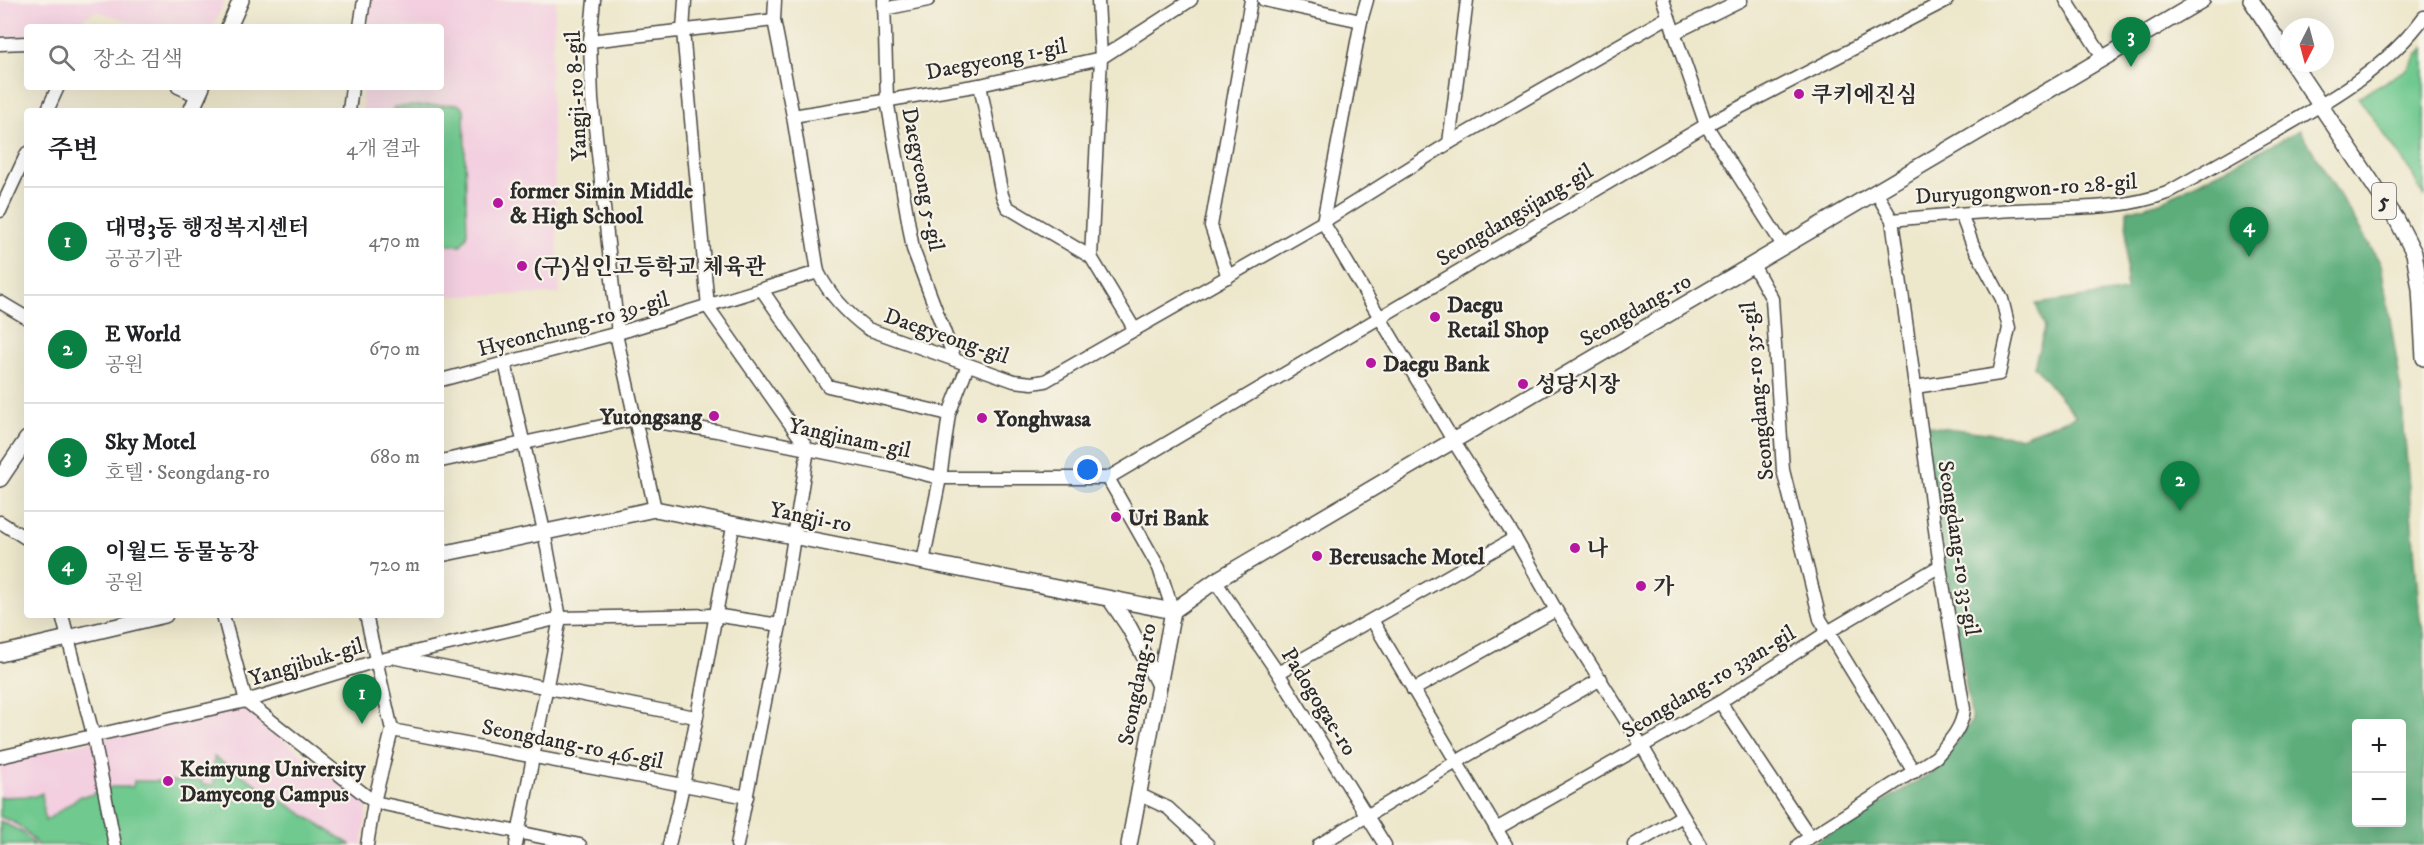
<!DOCTYPE html>
<html lang="ko">
<head>
<meta charset="utf-8">
<style>
	:root { --surface:#fff; --page:#f2f2f2; --text:#202124; --muted:#757577; --line:#e0e0e0; --accent:#0b8043 }
	body { margin:0; font-family:"IM FELL DW Pica","Noto Serif KR",serif; background:var(--page); color:var(--text) }
	.controls { position:absolute; right:18px; bottom:18px; display:grid; overflow:hidden; border-radius:6px; box-shadow:0 6px 24px #0002 }
	.controls button { width:54px; height:54px; display:grid; place-items:center; padding:0; border:0; border-bottom:2px solid var(--line); background:var(--surface); color:var(--text); font:30px sans-serif }
	.compass { position:absolute; left:2280px; top:18px; width:54px; height:54px; border-radius:50%; background:var(--surface); box-shadow:0 6px 24px #0002; rotate:186deg }
	.you { position:absolute; left:1088px; top:470px; width:21px; height:21px; margin:-15px; border:4px solid #fff; border-radius:50%; background:#1a73e8; box-shadow:0 0 0 9px #1a73e833 }
	.badge { display:grid; place-items:center; width:39px; height:39px; border-radius:50%; background:var(--accent); color:#fff; font-size:20px; font-weight:700 }
	.pin { position:absolute; translate:-50% -50px; filter:drop-shadow(0 2px 3px #0008) }
	.pin::after { content:''; position:absolute; top:32px; width:21px; height:18px; background:inherit; clip-path:polygon(0 0,100% 0,50% 100%) }
	.list { margin:0; padding:0; list-style:none }
	h2 { display:flex; justify-content:space-between; align-items:center; height:78px; margin:0; padding:0 24px; font-size:26px }
	h2 small { font-size:20px; font-weight:400; color:var(--muted) }
	.list li { display:grid; grid-template-columns:39px 1fr auto; gap:18px; align-items:center; box-sizing:border-box; height:108px; padding:0 24px; border-top:2px solid var(--line) }
	.list b { display:block; font-size:22px; white-space:nowrap }
	.list p { margin:0; font-size:20px; white-space:nowrap; color:var(--muted) }
	.list em { font-size:20px; font-style:normal; color:var(--muted) }
	.icon { flex:none; width:33px; height:33px; fill:none; stroke:currentColor; stroke-width:2; stroke-linecap:round; stroke-linejoin:round }
	.map { position:relative; flex:none; width:2424px; height:845px; overflow:hidden }
	.search { position:absolute; background:var(--surface); box-shadow:0 6px 24px #0002; left:24px; top:24px; width:420px; height:66px; display:flex; align-items:center; gap:15px; box-sizing:border-box; padding:0 21px; border-radius:6px; color:var(--muted); font-size:22px }
	.panel { position:absolute; background:var(--surface); box-shadow:0 6px 24px #0002; left:24px; top:108px; width:420px; height:510px; border-radius:6px }
	.map>svg:first-child { display:block }
</style>
</head>
<body>
<div class="map">
<svg width="2424" height="845" viewBox="0 0 2424 845">
	<rect width="100%" height="100%" fill="#f7f3e8"/>
	<filter id="ink" filterUnits="userSpaceOnUse"><feTurbulence type="fractalNoise" baseFrequency=".0167" numOctaves="2"/><feDisplacementMap in="SourceGraphic" scale="12" xChannelSelector="R" yChannelSelector="G"/><feConvolveMatrix kernelMatrix="1 2 1 2 8 2 1 2 1" color-interpolation-filters="sRGB"/></filter>
	<filter id="wash" filterUnits="userSpaceOnUse"><feTurbulence type="fractalNoise" baseFrequency=".008" numOctaves="4" result="noise"/><feDisplacementMap in="SourceGraphic" scale="24" xChannelSelector="R" yChannelSelector="G"/><feGaussianBlur stdDeviation="1.35" result="paint"/><feColorMatrix in="noise" values="0 0 0 0 0 0 0 0 0 0 0 0 0 0 0 0 0 1.4 0 .05"/><feComposite in="paint" operator="in"/></filter>
	<g filter="url(#wash)">
		<rect width="100%" height="100%" fill="#ede7cb"/>
		<g fill="#f3cfe0">
			<path d="M0,0H225L213,27H147L96,11L84,18L76,27H27V37H0Z"/>
			<path d="M368,0H556L550,82L560,294L441,296V111H362L363,87H441V27H367Z"/>
			<path d="M237,709L247,711L368,806L362,845H0V761Z"/>
		</g>
		<g fill="#70c98f" stroke="#4e7a5d" stroke-width="1.5">
			<path d="M2424,47V198L2411,172L2358,97L2406,70Z"/>
			<path d="M458,104L464,109L467,236L461,245H441V111H392L394,107Z"/>
			<path d="M214,757L351,845H37C28,832 16,821 0,817V797L35,796L42,793L45,821L81,796L90,795L111,787H133L134,781H202V785H214Z"/>
			<path d="M0,821L22,832L34,845H0Z"/>
		</g>
		<path fill="#5cad7a" stroke="#446c52" stroke-width="1.5" fill-rule="evenodd" d="M2300,130L2381,264L2400,380L2420,619L2424,633V845H1810L1933,772L1972,721L1922,425L2020,437L2076,416L2034,366L2045,328L2036,304L2126,291L2127,211L2160,202ZM2356,724H2402V822H2356Z"/>
	</g>
	<g filter="url(#ink)">
		<g fill="none" stroke-linecap="round" stroke-linejoin="round">
			<defs>
				<g id="minor">
					<path d="M594,0L590,41L592,100L618,333"/>
					<path d="M685,0L683,31L708,307L808,449L780,625L737,845"/>
					<path d="M775,0L774,20L793,116L818,272C829,294 848,314 868,329L1014,381L1032,383L1045,381L1323,222L1449,143L1668,17"/>
					<path d="M884,0L887,100L913,249L955,360"/>
					<path d="M1098,0L1101,58L1091,257L1135,330"/>
					<path d="M1264,0L1361,21"/>
					<path d="M1367,0L1361,21L1323,222L1454,442L1515,538L1556,610L1642,746L1700,845"/>
					<path d="M1663,0L1706,125L1784,247"/>
					<path d="M2066,0L2104,59"/>
					<path d="M884,9L928,0"/>
					<path d="M360,27L364,0"/>
					<path d="M1674,33L1741,0"/>
					<path d="M590,41L774,20"/>
					<path d="M0,44L27,43"/>
					<path d="M980,85L1002,195L1007,207L1091,257"/>
					<path d="M178,87L198,96"/>
					<path d="M47,111L58,87"/>
					<path d="M349,111L352,87"/>
					<path d="M793,116L980,85L1101,58L1191,0"/>
					<path d="M1449,143L1467,0"/>
					<path d="M0,211L27,153"/>
					<path d="M1892,220C1933,216 1975,212 2016,210C2066,207 2120,211 2167,193C2203,173 2239,152 2275,132C2330,100 2386,69 2424,17"/>
					<path d="M1753,265L1772,299L1783,470L1820,619L1914,772"/>
					<path d="M1228,277L1211,226L1251,0"/>
					<path d="M762,290L828,386L949,414"/>
					<path d="M0,302L27,318"/>
					<path d="M616,334L655,509"/>
					<path d="M505,363L544,531L560,618L516,845"/>
					<path d="M441,380L618,333L818,272"/>
					<path d="M1915,387L1999,374L2009,328L2002,299L1972,243L1961,214"/>
					<path d="M441,461L635,419L717,431L892,466L940,478H1108L1706,125L1947,0"/>
					<path d="M1108,478L1159,568L1173,611"/>
					<path d="M0,522L27,539"/>
					<path d="M923,562L940,478L949,414L968,365"/>
					<path d="M1215,581L1278,673L1385,845"/>
					<path d="M62,615L93,734L115,845"/>
					<path d="M223,615L246,701L374,802L580,845"/>
					<path d="M366,615L392,730L374,802L367,845"/>
					<path d="M1372,620L1506,845"/>
					<path d="M396,658L695,717"/>
					<path d="M1278,673L1515,538"/>
					<path d="M1413,690L1556,610"/>
					<path d="M1720,702L1810,837"/>
					<path d="M392,730L747,797"/>
					<path d="M0,757L246,701L376,661L560,618L714,615L780,625"/>
					<path d="M1138,794L1168,808L1208,845"/>
					<path d="M1496,829L1720,702L1826,633L1940,566"/>
					<path d="M669,845C696,739 711,630 734,523"/>
					<path d="M1319,845L1456,762L1601,679"/>
					<path d="M1634,845L1682,816"/>
					<path d="M1798,845L1936,757C1949,742 1962,729 1964,709L1940,566L1892,220L1876,192"/>
				</g>
				<g id="major">
					<path d="M2251,0L2289,58"/>
					<path d="M229,27L241,0"/>
					<path d="M2292,63L2397,220L2414,253L2420,289L2424,358"/>
					<path d="M191,111L202,87"/>
					<path d="M0,479L27,439"/>
					<path d="M441,554L655,509L1173,611"/>
					<path d="M1110,599L1129,627L1159,685"/>
					<path d="M0,654L165,615"/>
					<path d="M1129,845L1173,611L1215,581L2202,0"/>
				</g>
			</defs>
			<use href="#minor" stroke="#484743" stroke-width="15"/>
			<use href="#major" stroke="#484743" stroke-width="18"/>
			<use href="#minor" stroke="#fff" stroke-width="12"/>
			<use href="#major" stroke="#fff" stroke-width="15"/>
		</g>
	</g>
	<g fill="#b5179e" stroke="#f7f3e8" stroke-width="2">
		<circle cx="1799" cy="94" r="6"/>
		<circle cx="498" cy="203" r="6"/>
		<circle cx="522" cy="266" r="6"/>
		<circle cx="1435" cy="317" r="6"/>
		<circle cx="1371" cy="363" r="6"/>
		<circle cx="1523" cy="384" r="6"/>
		<circle cx="714" cy="416" r="6"/>
		<circle cx="982" cy="418" r="6"/>
		<circle cx="1116" cy="517" r="6"/>
		<circle cx="1575" cy="548" r="6"/>
		<circle cx="1317" cy="556" r="6"/>
		<circle cx="1641" cy="586" r="6"/>
		<circle cx="168" cy="781" r="6"/>
	</g>
	<g text-anchor="middle" stroke-width="4.5" stroke-linejoin="round" paint-order="stroke">
		<rect fill="#f7f3e8" stroke="#686764" stroke-width="1.5" x="2372" y="183" width="24" height="36" rx="4.5"/>
		<g font-size="21" font-weight="bold" fill="#2b2b2b">
			<text x="2384" y="208">5</text>
		</g>
		<g font-size="22" fill="#2b2b2b" stroke="#f7f3e8">
			<text transform="translate(996 58) rotate(-11)" y="8">Daegyeong 1-gil</text>
			<text transform="translate(575 96) rotate(-93)" y="8">Yangji-ro 8-gil</text>
			<text transform="translate(924 179) rotate(79)" y="8">Daegyeong 5-gil</text>
			<text transform="translate(2026 188) rotate(-4)" y="8">Duryugongwon-ro 28-gil</text>
			<text transform="translate(1514 214) rotate(-31)" y="8">Seongdangsijang-gil</text>
			<text transform="translate(1635 309) rotate(-30)" y="8">Seongdang-ro</text>
			<text transform="translate(573 323) rotate(-15)" y="8">Hyeonchung-ro 39-gil</text>
			<text transform="translate(947 335) rotate(19)" y="8">Daegyeong-gil</text>
			<text transform="translate(1756 391) rotate(-96)" y="8">Seongdang-ro 35-gil</text>
			<text transform="translate(850 437) rotate(12)" y="8">Yangjinam-gil</text>
			<text transform="translate(811 516) rotate(11)" y="8">Yangji-ro</text>
			<text transform="translate(1960 548) rotate(81)" y="8">Seongdang-ro 33-gil</text>
			<text transform="translate(306 661) rotate(-17)" y="8">Yangjibuk-gil</text>
			<text transform="translate(1708 681) rotate(-31)" y="8">Seongdang-ro 33an-gil</text>
			<text transform="translate(1136 684) rotate(-79)" y="8">Seongdang-ro</text>
			<text transform="translate(1320 701) rotate(58)" y="8">Padogogae-ro</text>
			<text transform="translate(573 743) rotate(11)" y="8">Seongdang-ro 46-gil</text>
		</g>
		<g font-size="22" font-weight="bold" fill="#2b2b2b" stroke="#f7f3e8" text-anchor="start">
			<text x="1811" y="102">쿠키에진심</text>
			<text x="510" y="198">former Simin Middle<tspan x="510" dy="25">&amp; High School</tspan></text>
			<text x="534" y="274">(구)심인고등학교 체육관</text>
			<text x="1447" y="312">Daegu<tspan x="1447" dy="25">Retail Shop</tspan></text>
			<text x="1383" y="371">Daegu Bank</text>
			<text x="1535" y="392">성당시장</text>
			<text x="702" y="424" text-anchor="end">Yutongsang</text>
			<text x="994" y="426">Yonghwasa</text>
			<text x="1128" y="525">Uri Bank</text>
			<text x="1587" y="556">나</text>
			<text x="1329" y="564">Bereusache Motel</text>
			<text x="1653" y="594">가</text>
			<text x="180" y="776">Keimyung University<tspan x="180" dy="25">Damyeong Campus</tspan></text>
		</g>
	</g>
</svg>
<div class="controls">
<button>+</button>
<button>−</button>
</div>
<svg class="compass" viewBox="-18 -18 36 36"><path d="M0-13l5 13h-10z" fill="#e53935"/><path d="M0 13l5-13h-10z" fill="#757577"/></svg>
<div class="you"></div>
<div class="pin badge" style="left:362px;top:724px">1</div>
<div class="pin badge" style="left:2180px;top:511px">2</div>
<div class="pin badge" style="left:2131px;top:67px">3</div>
<div class="pin badge" style="left:2249px;top:257px">4</div>
<div class="search"><svg class="icon" aria-label="search" viewBox="0 0 24 24"><circle cx="10" cy="10" r="6"/><path d="M15 15l6 6"/></svg>장소 검색</div>
<section class="panel">
<h2>주변<small>4개 결과</small></h2>
<ul class="list">
<li><span class="badge">1</span><div><b>대명3동 행정복지센터</b><p>공공기관</p></div><em>470 m</em></li>
<li><span class="badge">2</span><div><b>E World</b><p>공원</p></div><em>670 m</em></li>
<li><span class="badge">3</span><div><b>Sky Motel</b><p>호텔 · Seongdang-ro</p></div><em>680 m</em></li>
<li><span class="badge">4</span><div><b>이월드 동물농장</b><p>공원</p></div><em>720 m</em></li>
</ul>
</section>
</div>
</body>
</html>
